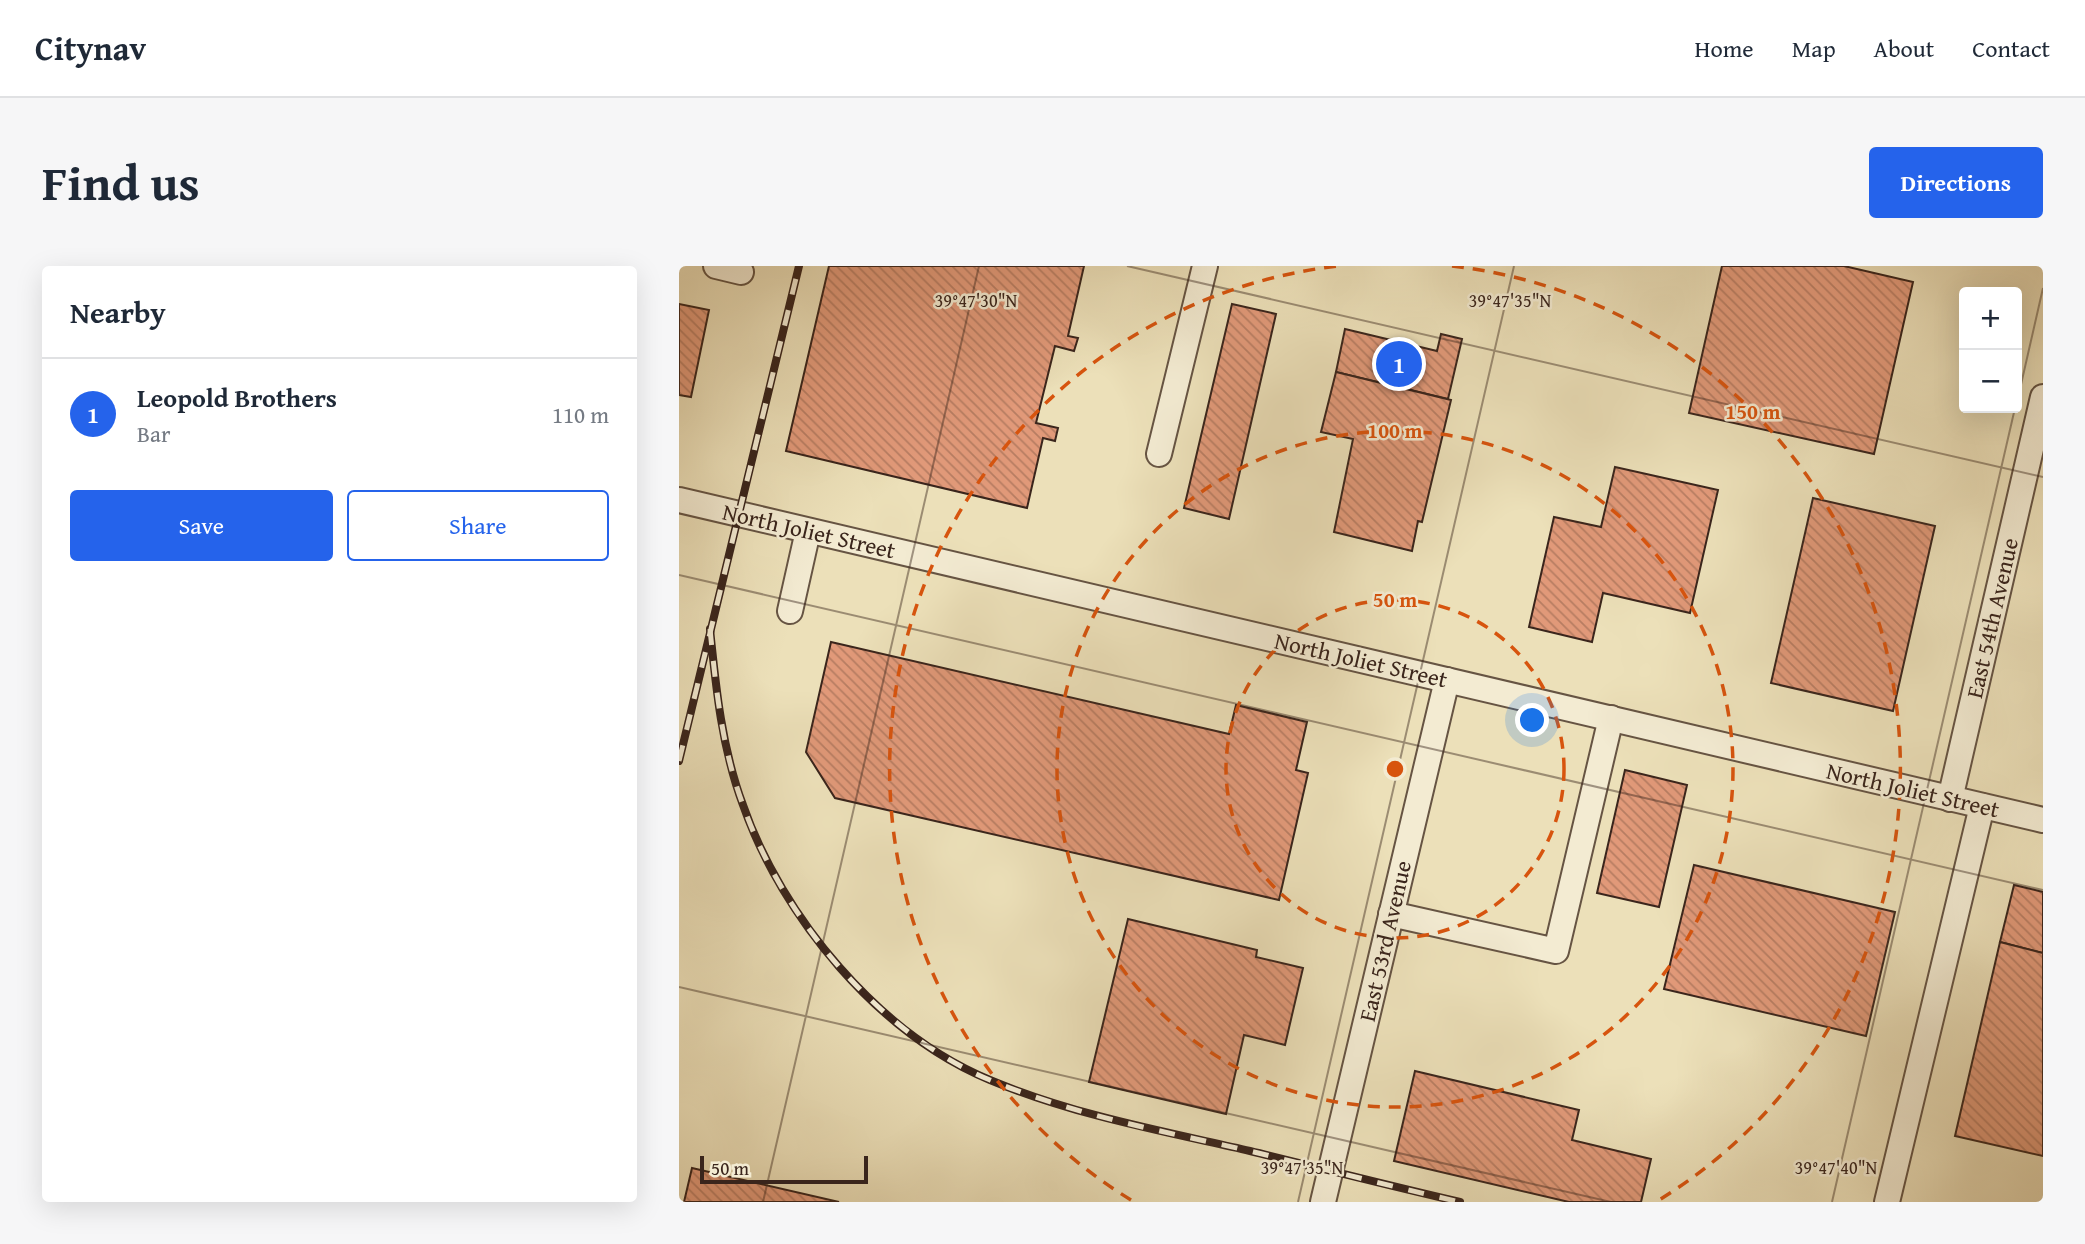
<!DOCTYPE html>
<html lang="en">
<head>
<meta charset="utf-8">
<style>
	:root { --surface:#fff; --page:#f6f6f7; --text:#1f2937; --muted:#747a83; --line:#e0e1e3; --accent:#2563eb }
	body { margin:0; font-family:"Gentium Book Plus",serif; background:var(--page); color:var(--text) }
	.controls { position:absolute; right:21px; top:21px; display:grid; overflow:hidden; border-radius:7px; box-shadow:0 7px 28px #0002 }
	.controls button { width:63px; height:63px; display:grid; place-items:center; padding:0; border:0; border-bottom:2px solid var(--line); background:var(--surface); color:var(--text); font:35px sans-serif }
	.scale { position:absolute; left:21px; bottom:18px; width:168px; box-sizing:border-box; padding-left:7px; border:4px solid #3a251c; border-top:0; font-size:19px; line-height:24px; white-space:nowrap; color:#3a251c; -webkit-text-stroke:5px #f3ebd2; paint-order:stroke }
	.you { position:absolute; left:854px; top:455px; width:24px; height:24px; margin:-18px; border:5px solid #fff; border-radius:50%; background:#1a73e8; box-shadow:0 0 0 10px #1a73e833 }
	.badge { display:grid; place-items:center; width:46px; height:46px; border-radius:50%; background:var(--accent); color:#fff; font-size:23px; font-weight:700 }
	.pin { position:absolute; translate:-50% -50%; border:4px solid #fff; box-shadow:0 2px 7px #0006 }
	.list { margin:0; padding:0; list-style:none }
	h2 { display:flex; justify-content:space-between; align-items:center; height:91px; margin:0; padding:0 28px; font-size:30px }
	h2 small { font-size:23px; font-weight:400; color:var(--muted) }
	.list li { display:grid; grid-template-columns:46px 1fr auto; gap:21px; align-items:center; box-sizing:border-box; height:112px; padding:0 28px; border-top:2px solid var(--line) }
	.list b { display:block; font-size:26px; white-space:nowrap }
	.list p { margin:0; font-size:23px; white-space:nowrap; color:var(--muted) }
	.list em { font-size:23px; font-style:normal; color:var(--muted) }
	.actions { display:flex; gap:14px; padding:21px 28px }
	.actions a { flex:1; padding:16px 0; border:2px solid var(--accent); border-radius:7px; text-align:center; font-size:24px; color:var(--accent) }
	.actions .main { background:var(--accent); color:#fff }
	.map { position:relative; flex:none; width:1364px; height:936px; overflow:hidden; border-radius:7px }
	header { display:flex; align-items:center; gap:42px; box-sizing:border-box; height:98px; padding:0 35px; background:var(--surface); border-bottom:2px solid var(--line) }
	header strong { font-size:33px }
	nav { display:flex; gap:38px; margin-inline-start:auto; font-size:24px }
	.intro { display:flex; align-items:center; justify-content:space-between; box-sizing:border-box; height:168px; padding:0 42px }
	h1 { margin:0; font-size:49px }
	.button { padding:18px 32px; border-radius:7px; background:var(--accent); color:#fff; font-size:24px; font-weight:700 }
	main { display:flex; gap:42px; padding:0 42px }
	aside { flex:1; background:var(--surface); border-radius:7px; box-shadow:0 7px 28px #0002 }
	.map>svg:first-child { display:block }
</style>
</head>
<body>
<header>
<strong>Citynav</strong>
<nav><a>Home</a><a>Map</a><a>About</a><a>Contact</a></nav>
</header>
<div class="intro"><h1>Find us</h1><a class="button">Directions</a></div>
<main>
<aside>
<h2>Nearby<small></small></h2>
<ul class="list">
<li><span class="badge">1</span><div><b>Leopold Brothers</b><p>Bar</p></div><em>110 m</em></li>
</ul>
<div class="actions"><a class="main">Save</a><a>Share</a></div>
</aside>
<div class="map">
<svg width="1364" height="936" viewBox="0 0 1364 936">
	<defs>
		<pattern id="building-back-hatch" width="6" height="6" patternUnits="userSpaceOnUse" patternTransform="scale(1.75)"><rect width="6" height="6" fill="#e19979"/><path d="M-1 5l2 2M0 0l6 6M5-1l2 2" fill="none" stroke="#b77d62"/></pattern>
	</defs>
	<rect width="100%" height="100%" fill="#ece0b9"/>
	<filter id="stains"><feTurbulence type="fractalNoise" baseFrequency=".00286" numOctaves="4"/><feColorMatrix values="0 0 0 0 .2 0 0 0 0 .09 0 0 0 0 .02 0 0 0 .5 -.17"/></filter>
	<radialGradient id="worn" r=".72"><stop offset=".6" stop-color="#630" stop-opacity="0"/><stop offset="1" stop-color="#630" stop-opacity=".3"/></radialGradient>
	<g fill="url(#building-back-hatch)" stroke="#3a251c" stroke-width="2">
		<path d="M150,0H405L389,70L399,72L395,85L376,80L357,157L379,162L376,175L364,172L348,242L107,185Z"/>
		<path d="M1043,0H1165L1234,16L1195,188L1010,147Z"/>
		<path d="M0,38L30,44L12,131L0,129Z"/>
		<path d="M553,38L597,48L550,253L505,242Z"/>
		<path d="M666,63L758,85L762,68L783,73L769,133L657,106Z"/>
		<path d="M657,106L772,134L743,256L739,255L733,285L655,266L674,173L642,166Z"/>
		<path d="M936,201L1039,224L1011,347L924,327L913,376L850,361L875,251L922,261Z"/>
		<path d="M1134,232L1256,260L1214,445L1092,417Z"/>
		<path d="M152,376L550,468L557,439L628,456L617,504L629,507L600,634L156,532L127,486Z"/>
		<path d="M946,504L1008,519L980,641L918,627Z"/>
		<path d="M1015,599L1216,646L1187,770L985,723Z"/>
		<path d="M1335,619L1364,626V687L1321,676Z"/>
		<path d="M449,653L578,684L577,691L624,702L606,779L565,769L547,848L410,816Z"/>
		<path d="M1321,676L1364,687V890L1276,870Z"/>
		<path d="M736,805L900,844L893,874L972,893L962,936H890L715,895Z"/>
		<path d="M13,902L160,936H5Z"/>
	</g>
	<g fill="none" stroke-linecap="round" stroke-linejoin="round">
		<defs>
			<g id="minor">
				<path d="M37,0L62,6"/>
				<path d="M480,188L526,0"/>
				<path d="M0,234L1364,554"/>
				<path d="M111,345L129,265"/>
				<path d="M1271,533L1364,131"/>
				<path d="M712,648L877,685L932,452"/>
				<path d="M644,936L768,414"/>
				<path d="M1208,936L1303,540"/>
			</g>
		</defs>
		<use href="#minor" stroke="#665443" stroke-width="28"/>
		<use href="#minor" stroke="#f3ebd2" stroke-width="24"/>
		<defs>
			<g id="rail">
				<path d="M31,363C37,423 43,483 64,539C103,651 200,768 311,814C395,849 483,865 571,885C641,902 711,920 781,936"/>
				<path d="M0,495L120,0"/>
			</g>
		</defs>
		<use href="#rail" stroke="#3a251c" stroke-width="8"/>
		<use href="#rail" stroke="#f3ebd2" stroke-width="5" stroke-dasharray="16" stroke-linecap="butt"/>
	</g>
	<path fill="none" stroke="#3a251c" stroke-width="2" stroke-opacity="0.45" d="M448,0L1364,211M1338,136L1364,22M0,309L1364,624M0,721L932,936M84,936L300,0M619,936L835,0M1153,936L1336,142"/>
	<g fill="none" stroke="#d7540e" stroke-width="3.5" stroke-dasharray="12 9">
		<circle cx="716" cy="503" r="169"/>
		<circle cx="716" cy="503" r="338"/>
		<path d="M452 934A506 506 0 0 1 659 0M773 0A506 506 0 0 1 980 934"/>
	</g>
	<g text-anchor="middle" stroke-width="5" stroke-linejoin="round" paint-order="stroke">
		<g font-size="23" fill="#3a251c" stroke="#f3ebd2">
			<text transform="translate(130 265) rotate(13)" y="8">North Joliet Street</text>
			<text transform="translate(1313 352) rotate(-77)" y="8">East 54th Avenue</text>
			<text transform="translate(682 394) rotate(13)" y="8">North Joliet Street</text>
			<text transform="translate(1234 524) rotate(13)" y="8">North Joliet Street</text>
			<text transform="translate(706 675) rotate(-77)" y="8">East 53rd Avenue</text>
		</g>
	</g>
	<g font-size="18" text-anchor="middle" fill="#3a251c" stroke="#f3ebd2" stroke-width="5" stroke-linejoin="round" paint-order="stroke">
		<text x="297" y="41">39°47'30"N</text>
		<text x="831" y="41">39°47'35"N</text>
		<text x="623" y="908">39°47'35"N</text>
		<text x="1157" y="908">39°47'40"N</text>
	</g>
	<circle cx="716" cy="503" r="10" fill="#d7540e" stroke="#f3ebd2" stroke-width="3.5"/>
	<g font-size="21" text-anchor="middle" font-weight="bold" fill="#d7540e" stroke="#f3ebd2" stroke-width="5" stroke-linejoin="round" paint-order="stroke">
		<text x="1074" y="153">150 m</text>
		<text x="716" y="172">100 m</text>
		<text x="716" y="341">50 m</text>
	</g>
	<rect width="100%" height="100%" filter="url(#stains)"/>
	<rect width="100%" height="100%" fill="url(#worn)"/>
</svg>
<div class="controls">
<button>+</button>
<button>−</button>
</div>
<div class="scale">50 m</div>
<div class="you"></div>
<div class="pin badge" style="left:720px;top:98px">1</div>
</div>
</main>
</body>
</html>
